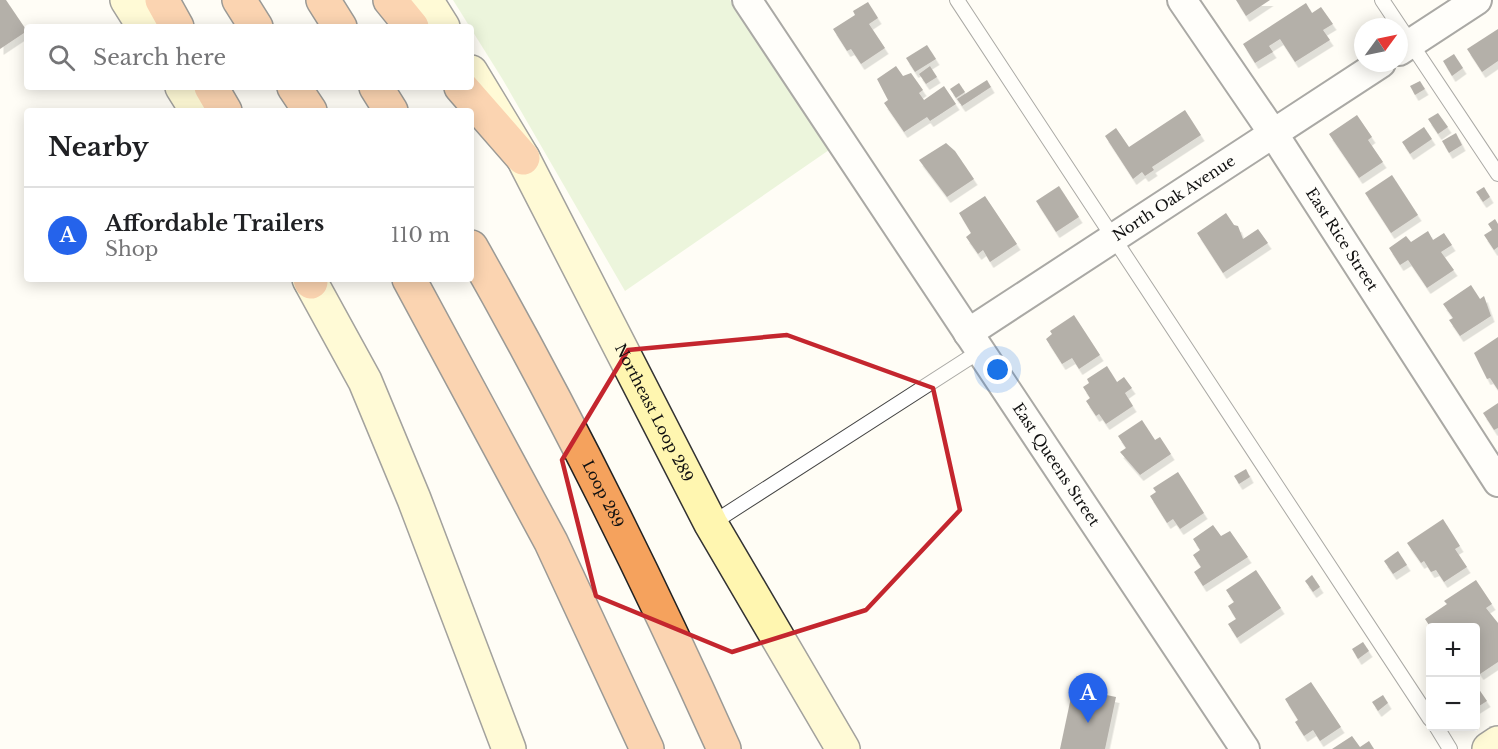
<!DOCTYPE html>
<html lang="en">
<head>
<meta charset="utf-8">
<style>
	:root { --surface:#fff; --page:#f2f2f2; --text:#202124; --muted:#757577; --line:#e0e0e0; --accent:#2563eb }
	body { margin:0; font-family:"Libre Baskerville",serif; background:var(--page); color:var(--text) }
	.controls { position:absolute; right:18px; bottom:18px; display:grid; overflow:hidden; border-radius:6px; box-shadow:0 3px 15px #0003 }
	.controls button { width:54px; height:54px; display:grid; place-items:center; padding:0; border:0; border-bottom:2px solid var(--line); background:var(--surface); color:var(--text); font:30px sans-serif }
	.compass { position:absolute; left:1354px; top:18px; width:54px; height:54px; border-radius:50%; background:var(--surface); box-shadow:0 3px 15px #0003; rotate:57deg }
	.you { position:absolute; left:998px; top:370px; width:21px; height:21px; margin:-15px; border:4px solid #fff; border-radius:50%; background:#1a73e8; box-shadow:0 0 0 9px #1a73e833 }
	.badge { display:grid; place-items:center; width:39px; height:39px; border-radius:50%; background:var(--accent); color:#fff; font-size:20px; font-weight:700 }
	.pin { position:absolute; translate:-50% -50px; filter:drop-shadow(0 2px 3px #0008) }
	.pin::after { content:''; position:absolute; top:32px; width:21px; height:18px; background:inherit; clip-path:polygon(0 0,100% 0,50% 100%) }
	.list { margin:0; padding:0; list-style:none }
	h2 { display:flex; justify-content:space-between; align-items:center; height:78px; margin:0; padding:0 24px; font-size:26px }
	h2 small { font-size:20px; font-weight:400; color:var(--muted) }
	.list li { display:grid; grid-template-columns:39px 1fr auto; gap:18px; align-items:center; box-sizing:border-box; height:96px; padding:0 24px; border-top:2px solid var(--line) }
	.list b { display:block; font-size:22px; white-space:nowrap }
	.list p { margin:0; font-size:20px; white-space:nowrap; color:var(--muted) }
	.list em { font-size:20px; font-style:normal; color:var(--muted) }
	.icon { flex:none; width:33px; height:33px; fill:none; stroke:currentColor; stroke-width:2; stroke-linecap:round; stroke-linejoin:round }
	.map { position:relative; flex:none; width:1498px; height:749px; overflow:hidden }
	.search { position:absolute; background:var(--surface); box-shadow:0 3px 15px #0003; left:24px; top:24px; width:450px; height:66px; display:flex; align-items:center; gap:15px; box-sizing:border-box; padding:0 21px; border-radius:6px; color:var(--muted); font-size:22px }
	.panel { position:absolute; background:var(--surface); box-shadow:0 3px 15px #0003; left:24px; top:108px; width:450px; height:174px; border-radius:6px }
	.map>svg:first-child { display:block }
</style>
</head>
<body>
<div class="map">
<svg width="1498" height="749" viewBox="0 0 1498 749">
	<defs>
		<filter id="shadow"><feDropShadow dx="3.5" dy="6" stdDeviation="0" flood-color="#0004"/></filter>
	</defs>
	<rect width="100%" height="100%" fill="#fffdf5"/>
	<path fill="#d5ebbd" d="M453,0H730L829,150L625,291L503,80Z"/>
	<g fill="#5a524d" filter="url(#shadow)">
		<path d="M0,0H6L27,31L0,49Z"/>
		<path d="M1236,0H1270L1246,16Z"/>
		<path d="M868,2L878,18L869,24L885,48L861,64L851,49L847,51L833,29L855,15L853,11Z"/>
		<path d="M1306,3L1312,13L1321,7L1333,24L1323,30L1330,40L1295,62L1280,39L1269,46L1273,52L1255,63L1243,44Z"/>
		<path d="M1498,29V61L1482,72L1467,49Z"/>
		<path d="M927,45L936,59L915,72L906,58Z"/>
		<path d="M1454,54L1463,68L1452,76L1443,61Z"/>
		<path d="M896,66L903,76L911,73L923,90L919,93L924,100L944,86L956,104L930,121L927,117L904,132L884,103L888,100L877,79Z"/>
		<path d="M930,66L937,77L926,84L919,74Z"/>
		<path d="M987,80L991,87L962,106L957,99Z"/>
		<path d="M1420,81L1425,89L1415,95L1410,86Z"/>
		<path d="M959,83L965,92L956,98L950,89Z"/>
		<path d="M1185,110L1201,135L1152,167L1154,170L1145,176L1142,172L1133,179L1105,136L1116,128L1129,147Z"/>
		<path d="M1438,113L1448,127L1438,134L1428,119Z"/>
		<path d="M1357,115L1372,137L1368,140L1383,162L1359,178L1329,134Z"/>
		<path d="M1424,127L1432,139L1410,154L1402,142Z"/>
		<path d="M1456,133L1462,145L1449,153L1442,141Z"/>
		<path d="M946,143L955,151L974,179L947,197L919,160Z"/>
		<path d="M1392,175L1418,215L1391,233L1365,193Z"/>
		<path d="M1059,186L1079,217L1056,232L1036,201Z"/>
		<path d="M1484,187L1490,197L1483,202L1476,192Z"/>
		<path d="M985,196L1017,244L990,262L983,250L978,254L966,237L971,233L959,213Z"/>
		<path d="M1226,213L1234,225L1238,226L1243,239L1258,229L1268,243L1223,273L1197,233Z"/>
		<path d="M1495,219L1498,224V247L1494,250L1484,235L1492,230L1488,224Z"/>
		<path d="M1428,231L1433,240L1444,233L1452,245L1441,252L1454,270L1427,288L1408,260L1400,265L1389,248L1406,236L1411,242Z"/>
		<path d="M1471,285L1480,299L1484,296L1491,316L1460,336L1449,320L1453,318L1443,304Z"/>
		<path d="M1074,315L1100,355L1079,369L1072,358L1062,364L1046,339L1052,334L1050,331Z"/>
		<path d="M1498,337V390L1490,378L1487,379L1474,353Z"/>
		<path d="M1107,366L1117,382L1124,377L1132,388L1125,393L1133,406L1106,424L1099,414L1096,416L1086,401L1090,398L1083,387L1089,383L1087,379Z"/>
		<path d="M1498,403V428L1494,430L1483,413Z"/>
		<path d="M1142,420L1155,440L1160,437L1171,454L1140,475L1120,452L1126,448L1118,436Z"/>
		<path d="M1246,469L1250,477L1239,484L1234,476Z"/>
		<path d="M1178,472L1204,513L1180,529L1173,519L1167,523L1150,496L1156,492L1153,488Z"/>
		<path d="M1443,519L1460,546L1455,549L1467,567L1444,582L1436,570L1431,572L1424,561L1421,563L1407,543Z"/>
		<path d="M1213,525L1221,536L1230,531L1248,557L1203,586L1194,572L1201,567L1193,555L1200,550L1193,539Z"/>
		<path d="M1398,551L1407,565L1393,574L1384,561Z"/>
		<path d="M1256,570L1281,608L1237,638L1228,624L1236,619L1228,606L1234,602L1226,590Z"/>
		<path d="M1312,575L1320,587L1313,592L1305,581Z"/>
		<path d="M1476,580L1492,604L1486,608L1498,623V662L1480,674L1476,668V628H1431L1425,619L1447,604L1444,601Z"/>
		<path d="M1363,642L1369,651L1358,659L1352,649Z"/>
		<path d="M1311,682L1341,727L1320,741L1313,730L1304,736L1295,722L1298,720L1285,699Z"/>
		<path d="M1476,685L1487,701L1476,708Z"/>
		<path d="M1073,688L1116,697L1105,749H1060Z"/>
		<path d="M1383,695L1388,703L1378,711L1372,702Z"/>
		<path d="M1352,736L1360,747L1369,741L1374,749H1332Z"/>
	</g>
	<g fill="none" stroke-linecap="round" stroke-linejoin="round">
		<defs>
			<g id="service">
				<path d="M957,0L1430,719"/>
				<path d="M1382,0L1498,174"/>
				<path d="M711,524L980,351"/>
				<path d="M1436,726L1450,749"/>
			</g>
			<g id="minor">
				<path id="s1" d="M747,0L1245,749"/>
				<path id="s2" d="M1182,0L1273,133L1498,482"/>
				<path d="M1399,51L1477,0"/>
				<path id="s3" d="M968,333L1381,63"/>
			</g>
			<g id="secondary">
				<path d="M127,0L144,27"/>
				<path d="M426,0L443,27"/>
				<path id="s4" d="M471,72L523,158L711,524L843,749"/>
				<path d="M182,87L197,111"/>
				<path d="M309,279L365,381L414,499L509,749"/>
				<path d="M1489,749L1498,743"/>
			</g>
			<g id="motorway">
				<path d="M162,0L177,27"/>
				<path d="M239,0L256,27"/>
				<path d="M323,0L340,27"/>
				<path d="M390,0L412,27"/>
				<path d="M211,87L225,111"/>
				<path d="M294,87L310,111"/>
				<path d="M376,87L391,111"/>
				<path d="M461,87L523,158"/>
				<path id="s5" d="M471,247C564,411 647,577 724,749"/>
				<path d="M310,279L311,282"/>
				<path d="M409,279L551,542L647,749"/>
			</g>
		</defs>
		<use href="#service" stroke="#444" stroke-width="16"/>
		<use href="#minor" stroke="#444" stroke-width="32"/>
		<use href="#secondary" stroke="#333" stroke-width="36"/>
		<use href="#motorway" stroke="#222" stroke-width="36"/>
		<use href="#service" stroke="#fff" stroke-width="14"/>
		<use href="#minor" stroke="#fff" stroke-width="28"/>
		<use href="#secondary" stroke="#fff6b0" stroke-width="33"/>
		<use href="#motorway" stroke="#f5a25d" stroke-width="33"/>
	</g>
	<path d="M0 0H1498V749H0ZM787,335L933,388L960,510L866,610L732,652L596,596L562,460L628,350Z" fill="#fffdf5" fill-opacity=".55" fill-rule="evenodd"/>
	<path fill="none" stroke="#c4262e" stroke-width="4.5" stroke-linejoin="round" d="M787,335L933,388L960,510L866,610L732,652L596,596L562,460L628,350Z"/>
	<g text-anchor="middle" stroke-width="6" stroke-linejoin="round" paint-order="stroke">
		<g font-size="15" fill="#111" stroke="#fff">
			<text dy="5" stroke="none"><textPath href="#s3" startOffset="246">North Oak Avenue</textPath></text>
			<text dy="5" stroke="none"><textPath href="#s2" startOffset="288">East Rice Street</textPath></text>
			<text dy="5" stroke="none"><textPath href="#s4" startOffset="387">Northeast Loop 289</textPath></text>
			<text dy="5" stroke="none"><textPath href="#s1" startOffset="558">East Queens Street</textPath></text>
			<text dy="5" stroke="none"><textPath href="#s5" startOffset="280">Loop 289</textPath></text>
		</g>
	</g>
</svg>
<div class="controls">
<button>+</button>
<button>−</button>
</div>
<svg class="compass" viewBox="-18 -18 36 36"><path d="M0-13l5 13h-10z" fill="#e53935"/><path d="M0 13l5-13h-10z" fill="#757577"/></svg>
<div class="you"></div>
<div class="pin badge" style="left:1088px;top:723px">A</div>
<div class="search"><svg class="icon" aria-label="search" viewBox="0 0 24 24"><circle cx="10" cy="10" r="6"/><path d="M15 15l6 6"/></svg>Search here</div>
<section class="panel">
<h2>Nearby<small></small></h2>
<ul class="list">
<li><span class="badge">A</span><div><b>Affordable Trailers</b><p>Shop</p></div><em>110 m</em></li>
</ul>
</section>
</div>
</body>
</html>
